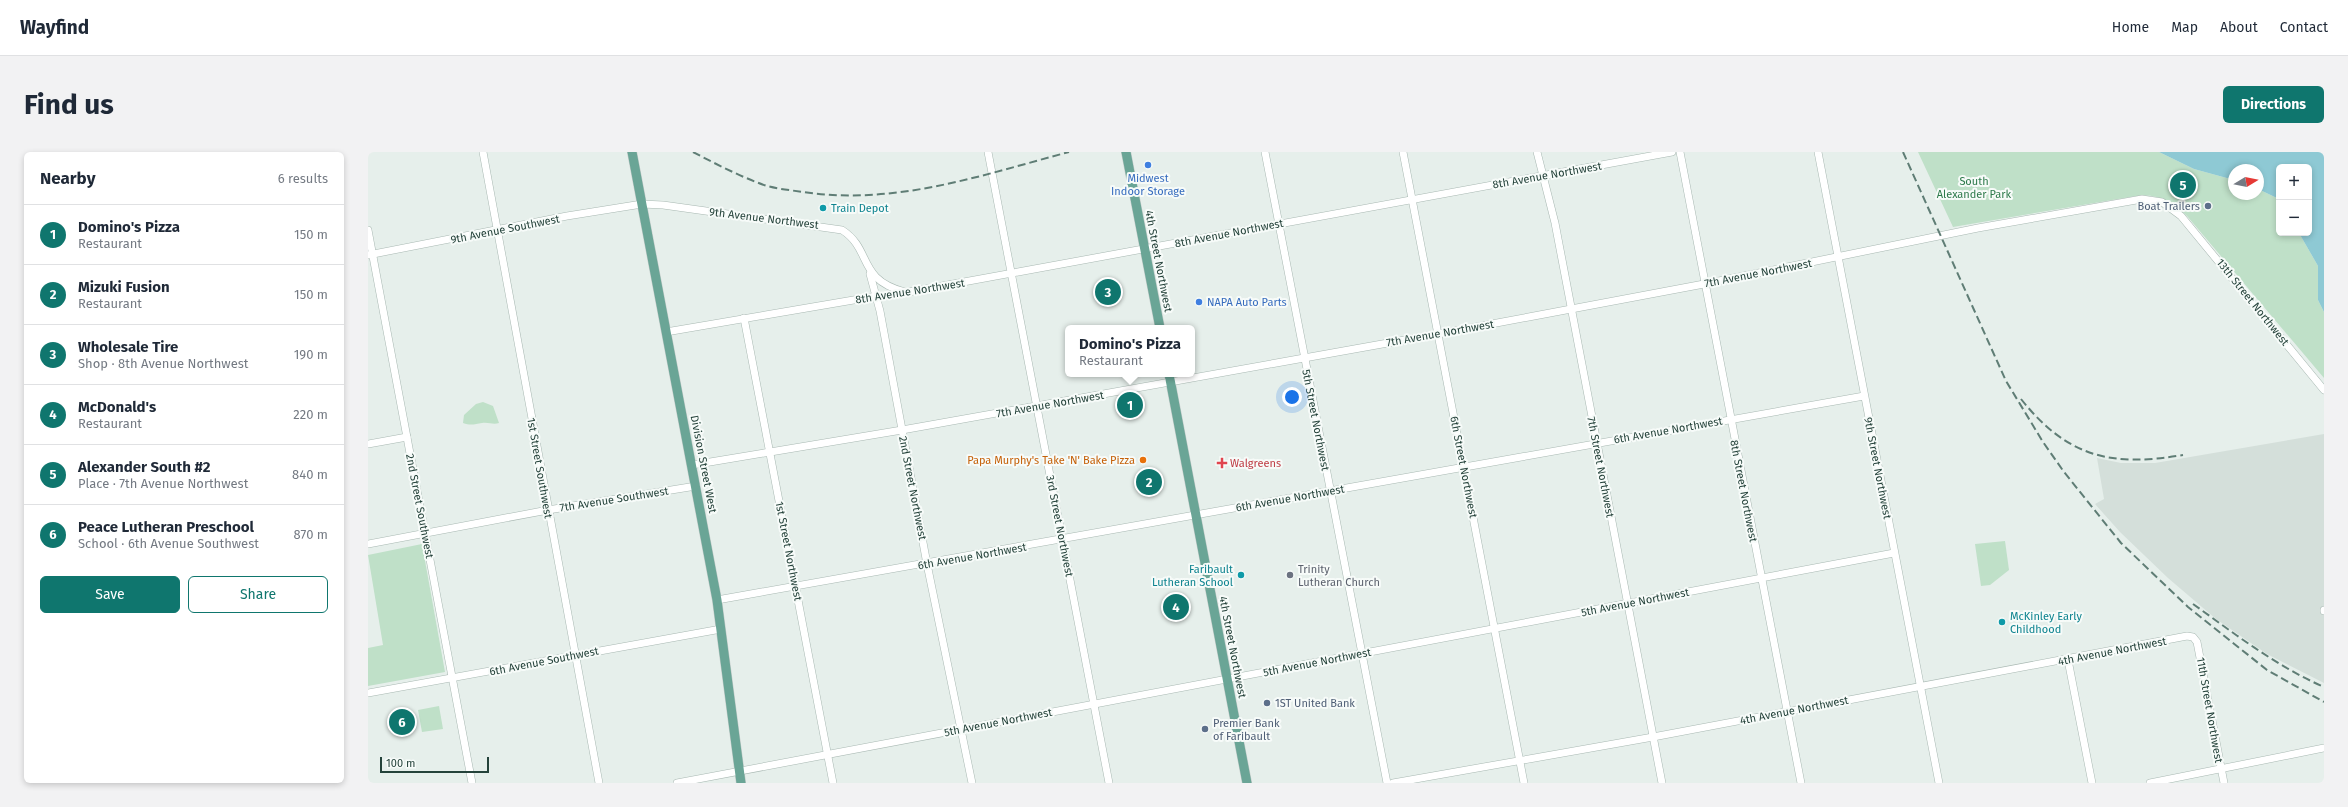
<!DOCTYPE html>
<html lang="en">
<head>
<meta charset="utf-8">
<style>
	:root { --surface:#fff; --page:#f2f2f3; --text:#1f2937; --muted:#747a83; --line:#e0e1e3; --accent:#0f766e }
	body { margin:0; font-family:"Fira Sans",sans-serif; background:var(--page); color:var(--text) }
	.controls { position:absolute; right:12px; top:12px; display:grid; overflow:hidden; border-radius:6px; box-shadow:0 2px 6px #0003 }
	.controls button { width:36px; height:36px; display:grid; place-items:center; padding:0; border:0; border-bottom:1px solid var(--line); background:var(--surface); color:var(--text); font:20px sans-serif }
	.compass { position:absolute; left:1860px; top:12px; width:36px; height:36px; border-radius:50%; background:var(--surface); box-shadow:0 2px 6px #0003; rotate:80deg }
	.scale { position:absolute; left:12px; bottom:10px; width:109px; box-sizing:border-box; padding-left:4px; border:2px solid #24423a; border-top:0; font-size:11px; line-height:14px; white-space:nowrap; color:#24423a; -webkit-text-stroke:3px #f7fbf9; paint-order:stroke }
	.you { position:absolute; left:924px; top:245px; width:14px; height:14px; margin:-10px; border:3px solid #fff; border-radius:50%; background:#1a73e8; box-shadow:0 0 0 6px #1a73e833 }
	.badge { display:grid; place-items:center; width:26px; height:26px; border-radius:50%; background:var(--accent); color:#fff; font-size:13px; font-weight:700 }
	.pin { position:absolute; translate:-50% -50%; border:2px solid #fff; box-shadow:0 1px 4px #0006 }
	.popup { position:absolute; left:697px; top:173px; width:130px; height:52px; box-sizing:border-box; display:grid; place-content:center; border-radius:6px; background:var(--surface); filter:drop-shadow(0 1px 3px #0005); font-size:13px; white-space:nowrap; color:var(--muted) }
	.popup b { font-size:15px; color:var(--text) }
	.popup::after { content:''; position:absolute; left:50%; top:100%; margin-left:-8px; border:8px solid transparent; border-top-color:var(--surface) }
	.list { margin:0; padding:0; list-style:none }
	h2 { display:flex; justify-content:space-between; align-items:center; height:52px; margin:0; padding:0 16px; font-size:17px }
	h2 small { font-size:13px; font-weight:400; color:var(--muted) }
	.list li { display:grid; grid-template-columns:26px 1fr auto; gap:12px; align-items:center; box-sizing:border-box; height:60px; padding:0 16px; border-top:1px solid var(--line) }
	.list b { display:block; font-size:15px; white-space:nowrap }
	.list p { margin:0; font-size:13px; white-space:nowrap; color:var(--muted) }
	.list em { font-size:13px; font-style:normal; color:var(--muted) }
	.actions { display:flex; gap:8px; padding:12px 16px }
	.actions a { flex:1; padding:9px 0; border:1px solid var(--accent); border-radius:6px; text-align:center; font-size:14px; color:var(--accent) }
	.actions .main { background:var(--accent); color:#fff }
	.map { position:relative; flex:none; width:1956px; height:631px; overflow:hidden; border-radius:6px }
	header { display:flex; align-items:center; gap:24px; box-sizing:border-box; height:56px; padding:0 20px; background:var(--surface); border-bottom:1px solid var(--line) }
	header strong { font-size:19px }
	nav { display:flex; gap:22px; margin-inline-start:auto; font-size:14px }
	.intro { display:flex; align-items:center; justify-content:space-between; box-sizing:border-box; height:96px; padding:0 24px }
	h1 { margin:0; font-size:28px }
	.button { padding:10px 18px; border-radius:6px; background:var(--accent); color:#fff; font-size:14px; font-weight:700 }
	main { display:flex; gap:24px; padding:0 24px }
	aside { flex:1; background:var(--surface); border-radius:6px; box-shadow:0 2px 6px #0003 }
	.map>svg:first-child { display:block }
</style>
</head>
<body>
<header>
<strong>Wayfind</strong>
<nav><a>Home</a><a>Map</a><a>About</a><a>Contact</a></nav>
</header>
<div class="intro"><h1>Find us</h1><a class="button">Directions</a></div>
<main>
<aside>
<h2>Nearby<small>6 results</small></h2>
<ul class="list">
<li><span class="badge">1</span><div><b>Domino's Pizza</b><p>Restaurant</p></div><em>150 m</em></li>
<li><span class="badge">2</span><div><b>Mizuki Fusion</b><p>Restaurant</p></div><em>150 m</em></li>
<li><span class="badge">3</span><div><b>Wholesale Tire</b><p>Shop · 8th Avenue Northwest</p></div><em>190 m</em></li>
<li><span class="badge">4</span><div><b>McDonald's</b><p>Restaurant</p></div><em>220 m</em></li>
<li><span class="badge">5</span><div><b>Alexander South #2</b><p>Place · 7th Avenue Northwest</p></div><em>840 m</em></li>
<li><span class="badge">6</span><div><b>Peace Lutheran Preschool</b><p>School · 6th Avenue Southwest</p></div><em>870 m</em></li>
</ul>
<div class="actions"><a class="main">Save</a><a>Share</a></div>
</aside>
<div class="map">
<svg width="1956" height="631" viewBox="0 0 1956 631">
	<rect width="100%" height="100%" fill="#e6efeb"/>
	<path fill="#d4dfda" d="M1956,282V531L1899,502L1848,467L1800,426L1752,380L1727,352L1736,347L1729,306L1753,311H1787Z"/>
	<g fill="#bfe0c8">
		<path d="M1550,0H1791L1826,17L1866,28V42H1890V37L1911,47V81H1931L1950,114V148L1956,160V226L1819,64C1804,49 1789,41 1768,44L1585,75Z"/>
		<path d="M115,250L125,254L131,271C125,273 121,270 114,271C107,272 103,274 95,271L96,263L108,252Z"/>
		<path d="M1637,389L1641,418L1622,433L1613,434L1607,392Z"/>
		<path d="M54,392L77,520L0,534V496L15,493L0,403Z"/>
		<path d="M71,554L75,577L54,580L50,558Z"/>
	</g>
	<path fill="#8ec9d4" d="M1791,0H1956V160L1950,148V114L1931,81H1941V15H1911V47L1890,37V18H1866V28L1826,17Z"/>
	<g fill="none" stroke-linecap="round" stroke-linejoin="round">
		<defs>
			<g id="minor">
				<path d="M115,0L231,631"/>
				<path d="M620,0L741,631"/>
				<path d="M897,0L1019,631"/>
				<path d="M1035,0L1156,631"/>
				<path d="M1169,0L1187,71L1294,631"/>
				<path d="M1312,0L1433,631"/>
				<path d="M1450,0L1571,631"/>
				<path d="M0,78L104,631"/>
				<path d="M0,103L199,64L274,52L295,53L474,78C505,98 488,127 537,140"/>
				<path d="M502,122L512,159L559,412L604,631"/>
				<path d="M376,166L465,631"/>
				<path d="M298,180L509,144H519L1304,0"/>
				<path d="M0,292L39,285"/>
				<path d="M324,313L534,278L1070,182L1336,132L1610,76L1774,47L1794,50L1813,64L1956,238"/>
				<path d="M0,392L180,358L328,334"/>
				<path d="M349,448L1496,244"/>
				<path d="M1956,458V459"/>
				<path d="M1700,508L1724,631"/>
				<path d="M0,541L353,477"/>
				<path d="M309,631L1526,401"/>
				<path d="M1025,631L1285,585L1819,484L1825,485L1829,490L1856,631"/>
				<path d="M1782,631L1956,596"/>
			</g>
			<g id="major">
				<path d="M264,0L349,448L373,631"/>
				<path d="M758,0L792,176"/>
				<path d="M801,222L879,631"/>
			</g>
		</defs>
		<use href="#minor" stroke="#a8b8b2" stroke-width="8"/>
		<use href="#major" stroke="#c2cac8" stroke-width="10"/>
		<use href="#minor" stroke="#fff" stroke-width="7"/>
		<use href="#major" stroke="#6aa596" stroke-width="9"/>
		<g stroke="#5f7d75" stroke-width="2" stroke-dasharray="8 4" stroke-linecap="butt">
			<path d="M325,0C348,12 371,24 396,33C408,37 422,38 435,40C527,54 614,23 701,0"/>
			<path d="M1535,0L1638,229L1675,290L1696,320L1753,391L1820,455L1899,518L1956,550"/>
			<path d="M1653,247C1700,306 1744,315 1815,303"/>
			<path d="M1825,452C1867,482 1908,514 1956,535"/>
		</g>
	</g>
	<g fill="#3f7fe0" stroke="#f7fbf9" stroke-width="1.5">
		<circle cx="780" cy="13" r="4"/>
		<circle cx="831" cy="150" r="4"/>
	</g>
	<g fill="#5c6f8a" stroke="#f7fbf9" stroke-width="1.5">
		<circle cx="1840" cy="54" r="4"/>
		<circle cx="899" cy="551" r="4"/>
		<circle cx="837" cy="577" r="4"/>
	</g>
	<g fill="#0f9aa8" stroke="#f7fbf9" stroke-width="1.5">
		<circle cx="455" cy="56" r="4"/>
		<circle cx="873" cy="423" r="4"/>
		<circle cx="1634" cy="470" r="4"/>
	</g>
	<circle fill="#e8710a" stroke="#f7fbf9" stroke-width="1.5" cx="775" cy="308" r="4"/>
	<path fill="#e0444e" stroke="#f7fbf9" stroke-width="1.5" d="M852 305h4v4h4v4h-4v4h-4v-4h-4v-4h4z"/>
	<circle fill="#6b7280" stroke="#f7fbf9" stroke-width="1.5" cx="922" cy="423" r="4"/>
	<g text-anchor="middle" stroke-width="4" stroke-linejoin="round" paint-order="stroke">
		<g font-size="11" fill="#24423a" stroke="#f7fbf9">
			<text transform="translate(1179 23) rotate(-10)" y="4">8th Avenue Northwest</text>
			<text transform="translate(396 66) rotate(7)" y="4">9th Avenue Northwest</text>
			<text transform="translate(137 77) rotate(-11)" y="4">9th Avenue Southwest</text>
			<text transform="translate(861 81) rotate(-11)" y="4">8th Avenue Northwest</text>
			<text transform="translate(791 109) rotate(79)" y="4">4th Street Northwest</text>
			<text transform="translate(1390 121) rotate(-11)" y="4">7th Avenue Northwest</text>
			<text transform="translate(542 139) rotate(-9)" y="4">8th Avenue Northwest</text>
			<text transform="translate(1885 150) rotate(51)" y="4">13th Street Northwest</text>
			<text transform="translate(1072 181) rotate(-10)" y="4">7th Avenue Northwest</text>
			<text transform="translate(682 252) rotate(-10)" y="4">7th Avenue Northwest</text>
			<text transform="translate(948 268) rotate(79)" y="4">5th Street Northwest</text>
			<text transform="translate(1300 278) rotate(-10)" y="4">6th Avenue Northwest</text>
			<text transform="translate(336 312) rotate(79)" y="4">Division Street West</text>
			<text transform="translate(1096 315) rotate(79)" y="4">6th Street Northwest</text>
			<text transform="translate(1233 315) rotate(79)" y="4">7th Street Northwest</text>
			<text transform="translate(172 316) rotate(80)" y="4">1st Street Southwest</text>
			<text transform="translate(1510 316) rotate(79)" y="4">9th Street Northwest</text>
			<text transform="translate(545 336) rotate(79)" y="4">2nd Street Northwest</text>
			<text transform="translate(1376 339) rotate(79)" y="4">8th Street Northwest</text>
			<text transform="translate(922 346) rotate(-10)" y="4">6th Avenue Northwest</text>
			<text transform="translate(246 347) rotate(-9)" y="4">7th Avenue Southwest</text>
			<text transform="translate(52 354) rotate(79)" y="4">2nd Street Southwest</text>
			<text transform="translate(692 374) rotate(79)" y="4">3rd Street Northwest</text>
			<text transform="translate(421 399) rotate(79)" y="4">1st Street Northwest</text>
			<text transform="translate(604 404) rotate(-10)" y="4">6th Avenue Northwest</text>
			<text transform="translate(1267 450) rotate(-11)" y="4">5th Avenue Northwest</text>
			<text transform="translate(865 495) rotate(79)" y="4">4th Street Northwest</text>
			<text transform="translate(1744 499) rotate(-11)" y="4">4th Avenue Northwest</text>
			<text transform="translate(176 509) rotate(-11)" y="4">6th Avenue Southwest</text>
			<text transform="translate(949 510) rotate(-11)" y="4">5th Avenue Northwest</text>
			<text transform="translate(1426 558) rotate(-11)" y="4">4th Avenue Northwest</text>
			<text transform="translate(1842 558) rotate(80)" y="4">11th Street Northwest</text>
			<text transform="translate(630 570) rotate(-11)" y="4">5th Avenue Northwest</text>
		</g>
		<g font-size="11" fill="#366cbe" stroke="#f7fbf9">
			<text x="780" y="30">Midwest<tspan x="780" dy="13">Indoor Storage</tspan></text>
			<text x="839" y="154" text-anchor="start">NAPA Auto Parts</text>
		</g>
		<g font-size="11" fill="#2d7a4b" stroke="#f7fbf9">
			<text x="1606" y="33">South<tspan x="1606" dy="13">Alexander Park</tspan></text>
		</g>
		<g font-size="11" fill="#4e5e75" stroke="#f7fbf9" text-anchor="start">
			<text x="1832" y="58" text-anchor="end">Boat Trailers</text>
			<text x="907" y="555">1ST United Bank</text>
			<text x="845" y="575">Premier Bank<tspan x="845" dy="13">of Faribault</tspan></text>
		</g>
		<g font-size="11" fill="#0d838f" stroke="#f7fbf9" text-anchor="start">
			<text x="463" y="60">Train Depot</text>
			<text x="865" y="421" text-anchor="end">Faribault<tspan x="865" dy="13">Lutheran School</tspan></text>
			<text x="1642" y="468">McKinley Early<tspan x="1642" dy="13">Childhood</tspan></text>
		</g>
		<g font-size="11" fill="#c56008" stroke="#f7fbf9" text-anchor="end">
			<text x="767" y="312">Papa Murphy's Take 'N' Bake Pizza</text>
		</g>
		<g font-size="11" fill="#be3a42" stroke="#f7fbf9" text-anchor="start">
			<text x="862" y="315">Walgreens</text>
		</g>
		<g font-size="11" fill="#5b616d" stroke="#f7fbf9" text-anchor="start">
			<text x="930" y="421">Trinity<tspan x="930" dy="13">Lutheran Church</tspan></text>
		</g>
	</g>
</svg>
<div class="controls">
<button>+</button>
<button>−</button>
</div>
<svg class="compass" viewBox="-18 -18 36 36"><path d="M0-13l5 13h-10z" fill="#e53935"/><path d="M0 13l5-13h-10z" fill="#747a83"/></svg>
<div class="scale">100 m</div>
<div class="you"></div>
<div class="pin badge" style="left:762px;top:253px">1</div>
<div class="popup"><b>Domino's Pizza</b>Restaurant</div>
<div class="pin badge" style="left:781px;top:330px">2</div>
<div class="pin badge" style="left:740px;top:140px">3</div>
<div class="pin badge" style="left:808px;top:455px">4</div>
<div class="pin badge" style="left:1815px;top:33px">5</div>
<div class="pin badge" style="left:34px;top:570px">6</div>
</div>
</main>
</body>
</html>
